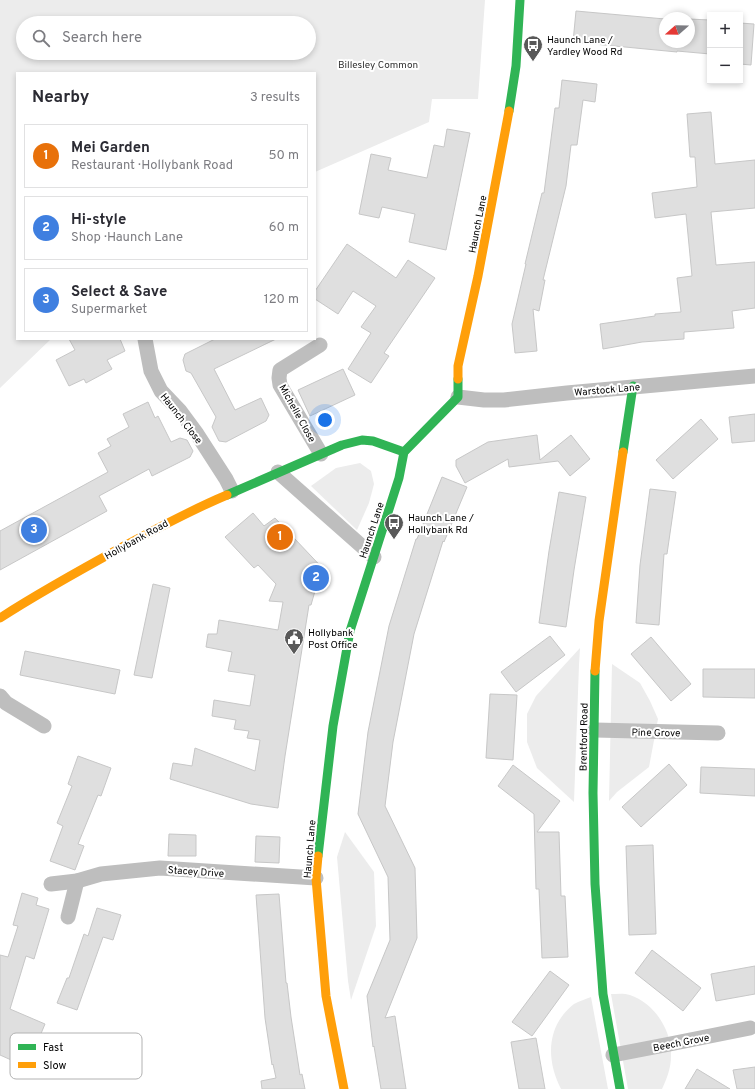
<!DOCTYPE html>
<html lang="en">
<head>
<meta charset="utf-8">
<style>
	:root { --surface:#fff; --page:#f7f7f7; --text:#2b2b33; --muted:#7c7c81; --line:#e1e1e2; --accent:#595959 }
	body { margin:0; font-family:Overpass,sans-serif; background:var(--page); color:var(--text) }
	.controls { position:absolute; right:12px; top:12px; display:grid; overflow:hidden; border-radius:0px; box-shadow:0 2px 6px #0003 }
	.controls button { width:36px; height:36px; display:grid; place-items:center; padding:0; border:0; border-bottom:1px solid var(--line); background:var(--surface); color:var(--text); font:20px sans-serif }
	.compass { position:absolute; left:659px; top:12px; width:36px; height:36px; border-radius:50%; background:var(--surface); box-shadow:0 2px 6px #0003; rotate:250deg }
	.you { position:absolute; left:325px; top:420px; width:14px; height:14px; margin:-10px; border:3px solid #fff; border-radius:50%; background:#1a73e8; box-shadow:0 0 0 6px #1a73e833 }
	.badge { display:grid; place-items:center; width:26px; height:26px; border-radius:50%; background:var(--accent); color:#fff; font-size:13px; font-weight:700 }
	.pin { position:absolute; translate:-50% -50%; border:2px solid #fff; box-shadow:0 1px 4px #0006 }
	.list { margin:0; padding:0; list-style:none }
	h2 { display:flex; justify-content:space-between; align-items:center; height:52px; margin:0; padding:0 16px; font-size:17px }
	h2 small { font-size:13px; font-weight:400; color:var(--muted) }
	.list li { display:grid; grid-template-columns:26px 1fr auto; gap:12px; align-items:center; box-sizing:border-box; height:64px; margin:0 8px 8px; padding:0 8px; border:1px solid var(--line); border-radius:0px }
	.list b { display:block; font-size:15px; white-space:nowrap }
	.list p { margin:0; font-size:13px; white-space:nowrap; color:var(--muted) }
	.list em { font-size:13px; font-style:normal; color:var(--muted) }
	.icon { flex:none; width:22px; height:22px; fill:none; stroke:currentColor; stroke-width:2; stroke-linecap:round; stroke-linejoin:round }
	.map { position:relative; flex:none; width:755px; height:1089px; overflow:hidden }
	.search { position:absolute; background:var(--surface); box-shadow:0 2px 6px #0003; left:16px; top:16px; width:300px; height:44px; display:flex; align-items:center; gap:10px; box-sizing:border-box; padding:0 14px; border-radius:22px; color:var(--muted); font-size:15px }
	.panel { position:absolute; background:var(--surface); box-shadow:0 2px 6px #0003; left:16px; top:72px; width:300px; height:268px; border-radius:0px }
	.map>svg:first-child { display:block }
</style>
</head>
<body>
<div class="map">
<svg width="755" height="1089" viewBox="0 0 755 1089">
	<rect width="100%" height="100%" fill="#fff"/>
	<g fill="#ececec" fill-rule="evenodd">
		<path d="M0,0H485L478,99H432L429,122L315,172V73H17V339H51L0,388ZM23,23H309V53H23Z"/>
		<path d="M360,463L371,471L374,484L369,503L357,530L311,486L336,468Z"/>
		<path d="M580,648L579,665L574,802L537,768L527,742V714L536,696Z"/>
		<path d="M612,664L640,683L650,701L658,719L649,767L617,792L609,801Z"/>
		<path d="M345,832L374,872L376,926L351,1000L348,981L337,857Z"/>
		<path d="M611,994C617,994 624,993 630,995C654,1003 672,1030 671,1056C671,1068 667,1078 662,1089H628Z"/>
		<path d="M591,997L608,1089H561C546,1060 546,1026 574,1004C579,1001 586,999 591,997Z"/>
	</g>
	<g fill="#dfdfdf" stroke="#c7c7c7">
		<path d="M576,11L665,19V42H689V19L710,20V54L677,51V52L573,42Z"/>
		<path d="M740,23L754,24L751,65L740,64Z"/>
		<path d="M562,80L597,84L595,102L583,100L577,145H571L566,186L543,280H545L539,311L533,309L537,351L515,353L512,324L526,264H525L542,193H544L555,108H559Z"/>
		<path d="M711,112L715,164L755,160V208L711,212L716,265L755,262V308L732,311L734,328L684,332V339L642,342L603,349L600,324L655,316V314L681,312L677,278L692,276L686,214L655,218L652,193L697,187L695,157H690L687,114Z"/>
		<path d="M447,129L470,133L446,250L409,242L415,214L382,207L379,218L359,214L371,154L391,158L388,170L427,178L434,145L444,147Z"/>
		<path d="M347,244L396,278L408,260L435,278L384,353L389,356L371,383L348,369L371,333L361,327L376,306L353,291L338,314L315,299V291Z"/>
		<path d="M69,339H120L125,351L107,360L112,369L86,383L84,379L69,386L56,360L75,350Z"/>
		<path d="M215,339H276L214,369L235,410L261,398L269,415L266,421L226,442L219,441L212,427L216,417L191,373L186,371L183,360L185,354Z"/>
		<path d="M343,369L355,395L310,416L298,390Z"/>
		<path d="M148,402L155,418L158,416L171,442L180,438L187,440L193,451L190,457L152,476L149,469L99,496L107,511L0,570V531L108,472L98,453L111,446L107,439L129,427L123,414Z"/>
		<path d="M755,414V441L732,443L729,417Z"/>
		<path d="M701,419L718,439L673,479L656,460Z"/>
		<path d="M537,435L540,460L571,435L590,459L570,476L558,461L509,467L508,459L465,483L456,466V460L488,442Z"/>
		<path d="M442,477L467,487L444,542L443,541L414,634L393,742L385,806L415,868L417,938L385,1018L395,1016L406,1089H381L374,1046L373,1047L367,996L390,940L388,877L358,814L368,732L389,626L416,539H417Z"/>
		<path d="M650,489L676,492L667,554H664L659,625L636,623L640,565Z"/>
		<path d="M559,492L586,497L574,570L566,627L539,623L549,551Z"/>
		<path d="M253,513L264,526L275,518L330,576L315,591L311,605H309L285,756L278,808L251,804L170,779L173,763L192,766L195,748L255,771L260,740L247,738L249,731L234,729L236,720L212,716L214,700L250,706L255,675L228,671L232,652L206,647L208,634H217L219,620L278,630L283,602L269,601L276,584L258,565L254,568L225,537Z"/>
		<path d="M153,584L170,588L152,678L134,675Z"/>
		<path d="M550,636L565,655L516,692L501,672Z"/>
		<path d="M651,637L691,684L671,701L631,654Z"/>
		<path d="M25,651L120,670L115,694L20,675Z"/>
		<path d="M703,669H755V698L703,697Z"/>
		<path d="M490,694L517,695L513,760L486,758Z"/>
		<path d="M78,756L111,768L101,796L98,795L78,844L84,846L75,870L50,861L63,826L57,823L72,786L68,784Z"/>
		<path d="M669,764L687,785L641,827L622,807Z"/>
		<path d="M513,765L560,801L537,832H559L561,896H565L568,957L542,958L539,889H536L534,814L498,786Z"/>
		<path d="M701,767L755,769V796L700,793Z"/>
		<path d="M169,834L196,835V856H168Z"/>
		<path d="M256,836L280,837L279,863L255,862Z"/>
		<path d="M653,845L656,934L629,935L626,846Z"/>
		<path d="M22,893L38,898L36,905L49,909L34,959L26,956L10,1009L45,1024L27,1067L0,1055V955L8,957L18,926L13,925Z"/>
		<path d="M279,894L286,983H287L291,1017L300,1075L302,1074L305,1089H262L261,1081L276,1078L273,1064L272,1065L265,1018L256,895Z"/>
		<path d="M97,908L121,915L113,940L103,937L77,1010L57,1003L67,978H69L84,934L88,936Z"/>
		<path d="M652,950L701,988L683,1011L635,973Z"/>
		<path d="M755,966V994L716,1001L711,974Z"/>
		<path d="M550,971L569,985L532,1036L512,1022Z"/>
		<path d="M536,1038L545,1089H519L511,1042Z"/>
		<path d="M755,1067V1089H737L733,1070Z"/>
		<path d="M697,1069L730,1089H685Z"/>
	</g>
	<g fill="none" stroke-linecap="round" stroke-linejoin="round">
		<g stroke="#bebebe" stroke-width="15">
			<path d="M145,339L151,371L161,391L180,411L197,434L226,479L232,491"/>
			<path d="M320,345L280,370L279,378L280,385L321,454"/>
			<path d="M458,397L484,400H504L567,393L755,376"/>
			<path d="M278,472L374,557"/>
			<path d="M0,696L6,703L44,726"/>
			<path d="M595,730L718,733"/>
			<path d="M51,884L77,881L101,874L160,868L316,878"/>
			<path d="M68,917L77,881"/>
			<path d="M613,1055L670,1044L750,1028"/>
		</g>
		<g stroke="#30b455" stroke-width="9">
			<path d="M509,111L516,66L520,0"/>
			<path d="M623,452L633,386"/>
			<path d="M227,495L342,445L362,440L373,441L404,452"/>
			<path d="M595,671L593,793L595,884L603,994L620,1089"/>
			<path d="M318,856L333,726L350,631L399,478L404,452L458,397V379"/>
		</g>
		<g stroke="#ff9f0a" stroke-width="9">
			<path d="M458,379V366L478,276L509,111"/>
			<path d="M0,618C40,592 82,569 124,546C158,528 191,510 227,495"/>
			<path d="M595,671L599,621L623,452"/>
			<path d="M318,856L316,878L326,996L344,1089"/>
		</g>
	</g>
	<defs>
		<symbol id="bus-pin" viewBox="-11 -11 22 30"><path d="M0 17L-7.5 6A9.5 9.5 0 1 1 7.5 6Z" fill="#595959" stroke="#fff"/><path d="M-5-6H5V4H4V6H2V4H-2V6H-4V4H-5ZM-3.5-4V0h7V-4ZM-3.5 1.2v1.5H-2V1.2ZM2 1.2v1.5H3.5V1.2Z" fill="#fff"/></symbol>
		<symbol id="civic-pin" viewBox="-11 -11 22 30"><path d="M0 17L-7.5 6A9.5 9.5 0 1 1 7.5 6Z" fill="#595959" stroke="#fff"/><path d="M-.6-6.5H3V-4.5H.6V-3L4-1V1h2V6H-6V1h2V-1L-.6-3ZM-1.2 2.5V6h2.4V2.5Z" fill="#fff"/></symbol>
	</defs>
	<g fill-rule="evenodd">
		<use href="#bus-pin" x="522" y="34" width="22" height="30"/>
		<use href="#bus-pin" x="383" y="512" width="22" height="30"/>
		<use href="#civic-pin" x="283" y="627" width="22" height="30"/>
	</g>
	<g text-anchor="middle" stroke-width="4" stroke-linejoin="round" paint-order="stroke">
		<g font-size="10" fill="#000" stroke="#fff" text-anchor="start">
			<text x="547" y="43">Haunch Lane /<tspan x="547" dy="12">Yardley Wood Rd</tspan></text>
			<text x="408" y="521">Haunch Lane /<tspan x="408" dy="12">Hollybank Rd</tspan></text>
			<text x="308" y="636">Hollybank<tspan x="308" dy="12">Post Office</tspan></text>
		</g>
		<g font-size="10" fill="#333" stroke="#fff">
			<text x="378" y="68">Billesley Common</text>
		</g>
		<g font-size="10" fill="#000" stroke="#fff">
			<text transform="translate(477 224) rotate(-79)" y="4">Haunch Lane</text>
			<text transform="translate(607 389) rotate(-5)" y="4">Warstock Lane</text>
			<text transform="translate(298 413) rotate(61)" y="4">Michelle Close</text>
			<text transform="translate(182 418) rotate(52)" y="4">Haunch Close</text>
			<text transform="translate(371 530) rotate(-72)" y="4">Haunch Lane</text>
			<text transform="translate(136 539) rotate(-29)" y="4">Hollybank Road</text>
			<text transform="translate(656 732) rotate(1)" y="4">Pine Grove</text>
			<text transform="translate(583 737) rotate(-89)" y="4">Brentford Road</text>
			<text transform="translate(309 849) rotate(-85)" y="4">Haunch Lane</text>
			<text transform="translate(196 871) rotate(4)" y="4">Stacey Drive</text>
			<text transform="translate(681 1042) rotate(-11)" y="4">Beech Grove</text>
		</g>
	</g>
	<rect x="10" y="1033" width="132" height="46" rx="6" fill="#fff" stroke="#b2b2b2" stroke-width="1"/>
	<rect x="18" y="1044" width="18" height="6" fill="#30b455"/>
	<rect x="18" y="1062" width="18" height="6" fill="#ff9f0a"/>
	<g font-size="11" fill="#000">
		<text x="43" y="1051">Fast</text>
		<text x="43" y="1069">Slow</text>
	</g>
</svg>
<div class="controls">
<button>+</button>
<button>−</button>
</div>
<svg class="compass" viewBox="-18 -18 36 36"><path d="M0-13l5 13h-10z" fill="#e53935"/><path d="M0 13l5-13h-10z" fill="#7c7c81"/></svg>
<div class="you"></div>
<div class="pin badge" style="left:280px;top:537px;background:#e8710a">1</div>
<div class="pin badge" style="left:316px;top:578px;background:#3f7fe0">2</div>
<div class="pin badge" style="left:34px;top:530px;background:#3f7fe0">3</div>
<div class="search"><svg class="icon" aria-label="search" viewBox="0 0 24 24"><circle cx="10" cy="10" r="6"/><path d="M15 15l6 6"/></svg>Search here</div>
<section class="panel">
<h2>Nearby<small>3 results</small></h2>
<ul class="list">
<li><span class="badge" style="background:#e8710a">1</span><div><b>Mei Garden</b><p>Restaurant · Hollybank Road</p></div><em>50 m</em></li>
<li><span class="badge" style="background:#3f7fe0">2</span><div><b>Hi-style</b><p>Shop · Haunch Lane</p></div><em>60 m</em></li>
<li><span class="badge" style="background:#3f7fe0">3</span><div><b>Select &amp; Save</b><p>Supermarket</p></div><em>120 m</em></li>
</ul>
</section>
</div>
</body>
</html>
